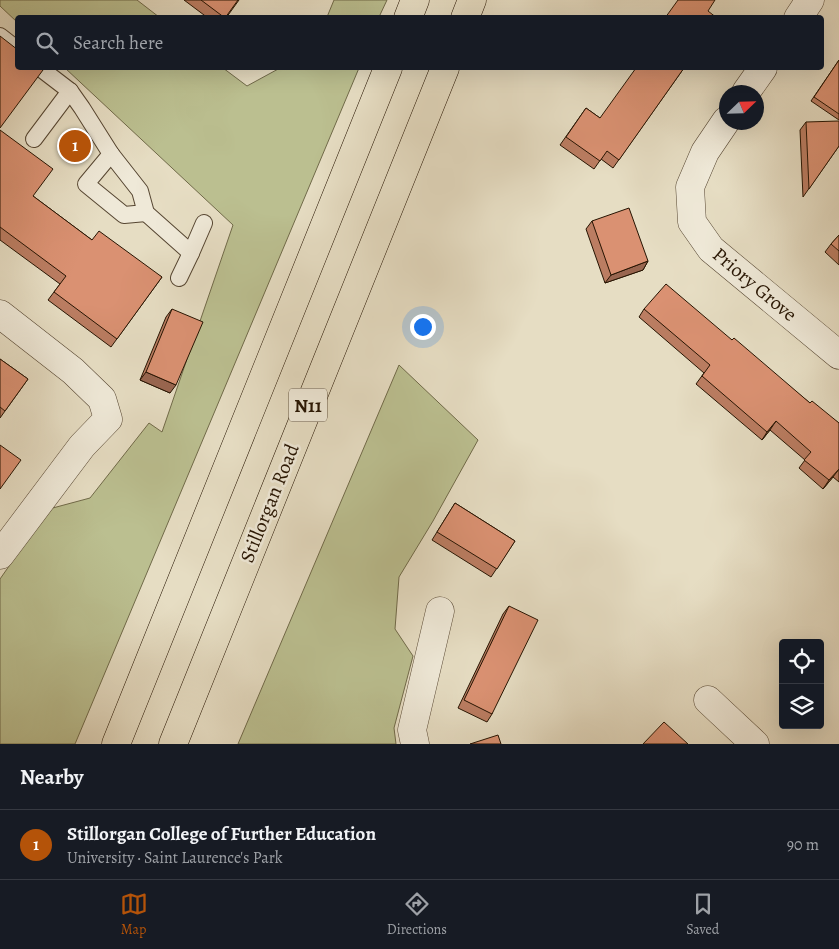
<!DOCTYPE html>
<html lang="en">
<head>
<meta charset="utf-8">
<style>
	:root { --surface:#171b24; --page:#20242c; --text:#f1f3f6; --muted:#9ea1a6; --line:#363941; --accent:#b45309 }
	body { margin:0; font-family:Alegreya,serif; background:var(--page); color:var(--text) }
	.controls { position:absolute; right:15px; bottom:15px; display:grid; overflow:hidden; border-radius:5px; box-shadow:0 5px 20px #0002 }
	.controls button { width:45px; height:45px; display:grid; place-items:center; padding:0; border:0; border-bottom:1px solid var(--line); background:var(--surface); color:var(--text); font:25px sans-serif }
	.compass { position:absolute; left:719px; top:85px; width:45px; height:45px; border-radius:50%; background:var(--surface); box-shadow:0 5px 20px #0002; rotate:67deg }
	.you { position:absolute; left:422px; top:326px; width:18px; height:18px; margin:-12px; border:4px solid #fff; border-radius:50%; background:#1a73e8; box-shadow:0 0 0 8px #1a73e833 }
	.badge { display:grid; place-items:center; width:32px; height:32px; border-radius:50%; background:var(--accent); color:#fff; font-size:16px; font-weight:700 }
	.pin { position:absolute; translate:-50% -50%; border:2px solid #fff; box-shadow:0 1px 5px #0006 }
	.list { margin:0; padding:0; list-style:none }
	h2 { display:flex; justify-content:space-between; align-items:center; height:65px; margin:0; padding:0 20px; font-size:21px }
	h2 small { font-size:16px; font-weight:400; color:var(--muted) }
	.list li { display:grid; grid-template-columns:32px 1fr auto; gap:15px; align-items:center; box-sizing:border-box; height:70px; padding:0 20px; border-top:1px solid var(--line) }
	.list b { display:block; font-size:19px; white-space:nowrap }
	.list p { margin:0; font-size:16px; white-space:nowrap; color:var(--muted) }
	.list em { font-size:16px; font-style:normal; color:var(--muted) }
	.icon { flex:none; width:28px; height:28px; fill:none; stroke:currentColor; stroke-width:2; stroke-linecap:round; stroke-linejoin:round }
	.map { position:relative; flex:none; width:839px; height:744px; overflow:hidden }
	.search { position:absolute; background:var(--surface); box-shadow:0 5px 20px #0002; left:15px; right:15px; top:15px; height:55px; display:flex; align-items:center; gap:12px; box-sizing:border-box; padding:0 18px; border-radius:5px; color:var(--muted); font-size:19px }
	.sheet { height:135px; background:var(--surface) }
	nav { display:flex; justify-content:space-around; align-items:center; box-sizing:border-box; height:70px; border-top:1px solid var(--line); background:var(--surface); font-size:14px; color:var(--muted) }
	nav a { display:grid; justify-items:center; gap:2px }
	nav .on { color:var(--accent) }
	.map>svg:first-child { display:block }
</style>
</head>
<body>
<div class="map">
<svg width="839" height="744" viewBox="0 0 839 744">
	<rect width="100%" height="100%" fill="#e6ddc3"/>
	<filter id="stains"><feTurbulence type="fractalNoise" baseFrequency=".004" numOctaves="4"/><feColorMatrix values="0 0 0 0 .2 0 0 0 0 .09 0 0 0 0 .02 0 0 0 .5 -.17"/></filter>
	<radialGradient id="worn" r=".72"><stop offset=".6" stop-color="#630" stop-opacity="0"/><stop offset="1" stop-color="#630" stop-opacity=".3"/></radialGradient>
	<g fill="#bbbf90" stroke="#706a49">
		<path d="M0,0H137L159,17L18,18L17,22L0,6Z"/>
		<path d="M334,0H387L379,17H327Z"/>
		<path d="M65,68H223L247,86L280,68H359L75,744H0V579L49,509L90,498L149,423L162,432L233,225Z"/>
		<path d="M399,365L478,440L433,521L399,577L395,629L413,656L394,728L396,744H238Z"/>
	</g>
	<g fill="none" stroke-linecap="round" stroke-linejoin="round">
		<defs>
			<g id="lane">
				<path d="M0,36L18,50"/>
				<path d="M40,68L70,91L82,108L111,154L140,191L146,213L191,253L204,223"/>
				<path d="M34,139L70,91"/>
				<path d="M111,154L86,184L124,215L146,213"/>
				<path d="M179,278L191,253"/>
			</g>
			<g id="street">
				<path d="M798,18L810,0"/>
				<path d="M746,92L763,68"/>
				<path d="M726,121L705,152L690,187L692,222L711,249L839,355"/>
				<path d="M0,314L73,371L102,399L108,419L82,446L0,555"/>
				<path d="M708,700L755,744"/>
				<path d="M415,744L412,730L440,611"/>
			</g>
			<g id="highway">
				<path d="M408,18L415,0"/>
				<path d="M465,18L472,0"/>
				<path d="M116,744L388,68"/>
				<path d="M173,744L445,68"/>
			</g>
		</defs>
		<use href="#lane" stroke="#564632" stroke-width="18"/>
		<use href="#street" stroke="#564632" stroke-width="29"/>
		<use href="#highway" stroke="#261402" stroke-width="29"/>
		<use href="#lane" stroke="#efe9d8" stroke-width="16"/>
		<use href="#street" stroke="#efe9d8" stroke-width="28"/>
		<use href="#highway" stroke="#e6ddc3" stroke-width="28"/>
	</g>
	<g fill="#bb7d62" stroke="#261402">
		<path d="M184,0H239L226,18H208Z"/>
		<path d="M839,60V120L811,101Z"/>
		<path d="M684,68L613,168L601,159L594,169L560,145L586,108L600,118Z"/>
		<path d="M806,122L839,146L803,197L800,130Z"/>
		<path d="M0,130L33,196L92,240L162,277L111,347L48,300L60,284L0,240Z"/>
		<path d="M592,221L648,261L643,270L605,283L586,229Z"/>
		<path d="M839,235V265L825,252L831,244Z"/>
		<path d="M172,309L170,393L140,380L166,317Z"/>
		<path d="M644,309L732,340L810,403L839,423V482L833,477L823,489L799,468L805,460L770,430L762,440L696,384L704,373L639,317Z"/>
		<path d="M0,359L28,379L0,418Z"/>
		<path d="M455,503L515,541L491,577L432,540Z"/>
		<path d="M509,606L492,714L487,722L458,708L503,614Z"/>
	</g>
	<g fill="#996650" stroke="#261402">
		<path d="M648,261L643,270L605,283L611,275Z"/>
		<path d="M146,372L176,385L170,393L140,380Z"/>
		<path d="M776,421L770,430L762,440L767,432Z"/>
		<path d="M839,469L833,477L823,489L829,480Z"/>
	</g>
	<g fill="#da9172" stroke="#261402">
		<path d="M201,0H238L225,18Z"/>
		<path d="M678,0H715L708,11L717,18H665Z"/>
		<path d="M0,36L18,50V68H40L43,70L0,128Z"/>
		<path d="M839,60V114L814,97Z"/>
		<path d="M636,68H684L619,160L607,151L600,161L566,137L586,108L600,118Z"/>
		<path d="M839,121V146L809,189L806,122Z"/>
		<path d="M0,130L53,169L33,196L92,240L99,231L162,277L117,339L54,292L66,276L0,227Z"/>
		<path d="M629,208L648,261L611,275L592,221Z"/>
		<path d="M839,235V251L831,244Z"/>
		<path d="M666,284L732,340L734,338L810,403L812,401L839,423V469L829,480L804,460L811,452L776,421L767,432L702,376L710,365L644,309Z"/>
		<path d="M172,309L203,322L176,385L146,372Z"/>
		<path d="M0,359L28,379L5,411L0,407Z"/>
		<path d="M0,445L21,460L0,489Z"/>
		<path d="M455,503L515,541L497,569L437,532Z"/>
		<path d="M509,606L538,620L492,714L464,700Z"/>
		<path d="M664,722L688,744H643Z"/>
		<path d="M498,735L501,744H470Z"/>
	</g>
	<g text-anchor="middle" stroke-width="5" stroke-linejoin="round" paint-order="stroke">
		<rect fill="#efe9d8" stroke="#625442" stroke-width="1" x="289" y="388.5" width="38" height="33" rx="4"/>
		<g font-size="19" font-weight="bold" fill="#261402">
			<text x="308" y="412">N11</text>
		</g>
		<g font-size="20" fill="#261402" stroke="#efe9d8">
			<text transform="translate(755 284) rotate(40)" y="7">Priory Grove</text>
			<text transform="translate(269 503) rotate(-68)" y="7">Stillorgan Road</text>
		</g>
	</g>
	<rect width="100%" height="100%" filter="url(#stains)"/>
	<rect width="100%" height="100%" fill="url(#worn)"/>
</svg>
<div class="controls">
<button><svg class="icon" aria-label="locate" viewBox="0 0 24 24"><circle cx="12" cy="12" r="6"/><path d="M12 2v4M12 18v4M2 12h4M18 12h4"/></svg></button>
<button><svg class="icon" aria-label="layers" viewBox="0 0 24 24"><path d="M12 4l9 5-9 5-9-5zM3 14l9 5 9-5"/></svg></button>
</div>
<svg class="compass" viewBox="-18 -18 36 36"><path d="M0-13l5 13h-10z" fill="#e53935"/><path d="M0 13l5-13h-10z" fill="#9ea1a6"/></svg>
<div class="you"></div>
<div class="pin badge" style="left:75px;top:146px">1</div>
<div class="search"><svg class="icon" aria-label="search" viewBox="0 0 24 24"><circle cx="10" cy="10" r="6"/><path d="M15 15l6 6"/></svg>Search here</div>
</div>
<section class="sheet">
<h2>Nearby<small></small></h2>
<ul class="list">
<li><span class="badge">1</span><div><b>Stillorgan College of Further Education</b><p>University · Saint Laurence's Park</p></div><em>90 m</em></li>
</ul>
</section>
<nav>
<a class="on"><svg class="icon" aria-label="map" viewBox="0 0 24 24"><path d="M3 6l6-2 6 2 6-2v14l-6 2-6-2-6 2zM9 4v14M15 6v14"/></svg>Map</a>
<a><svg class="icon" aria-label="directions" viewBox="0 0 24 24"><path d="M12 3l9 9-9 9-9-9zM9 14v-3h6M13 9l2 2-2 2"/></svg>Directions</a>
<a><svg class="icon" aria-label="saved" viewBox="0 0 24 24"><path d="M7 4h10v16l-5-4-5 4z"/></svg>Saved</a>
</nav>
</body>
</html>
